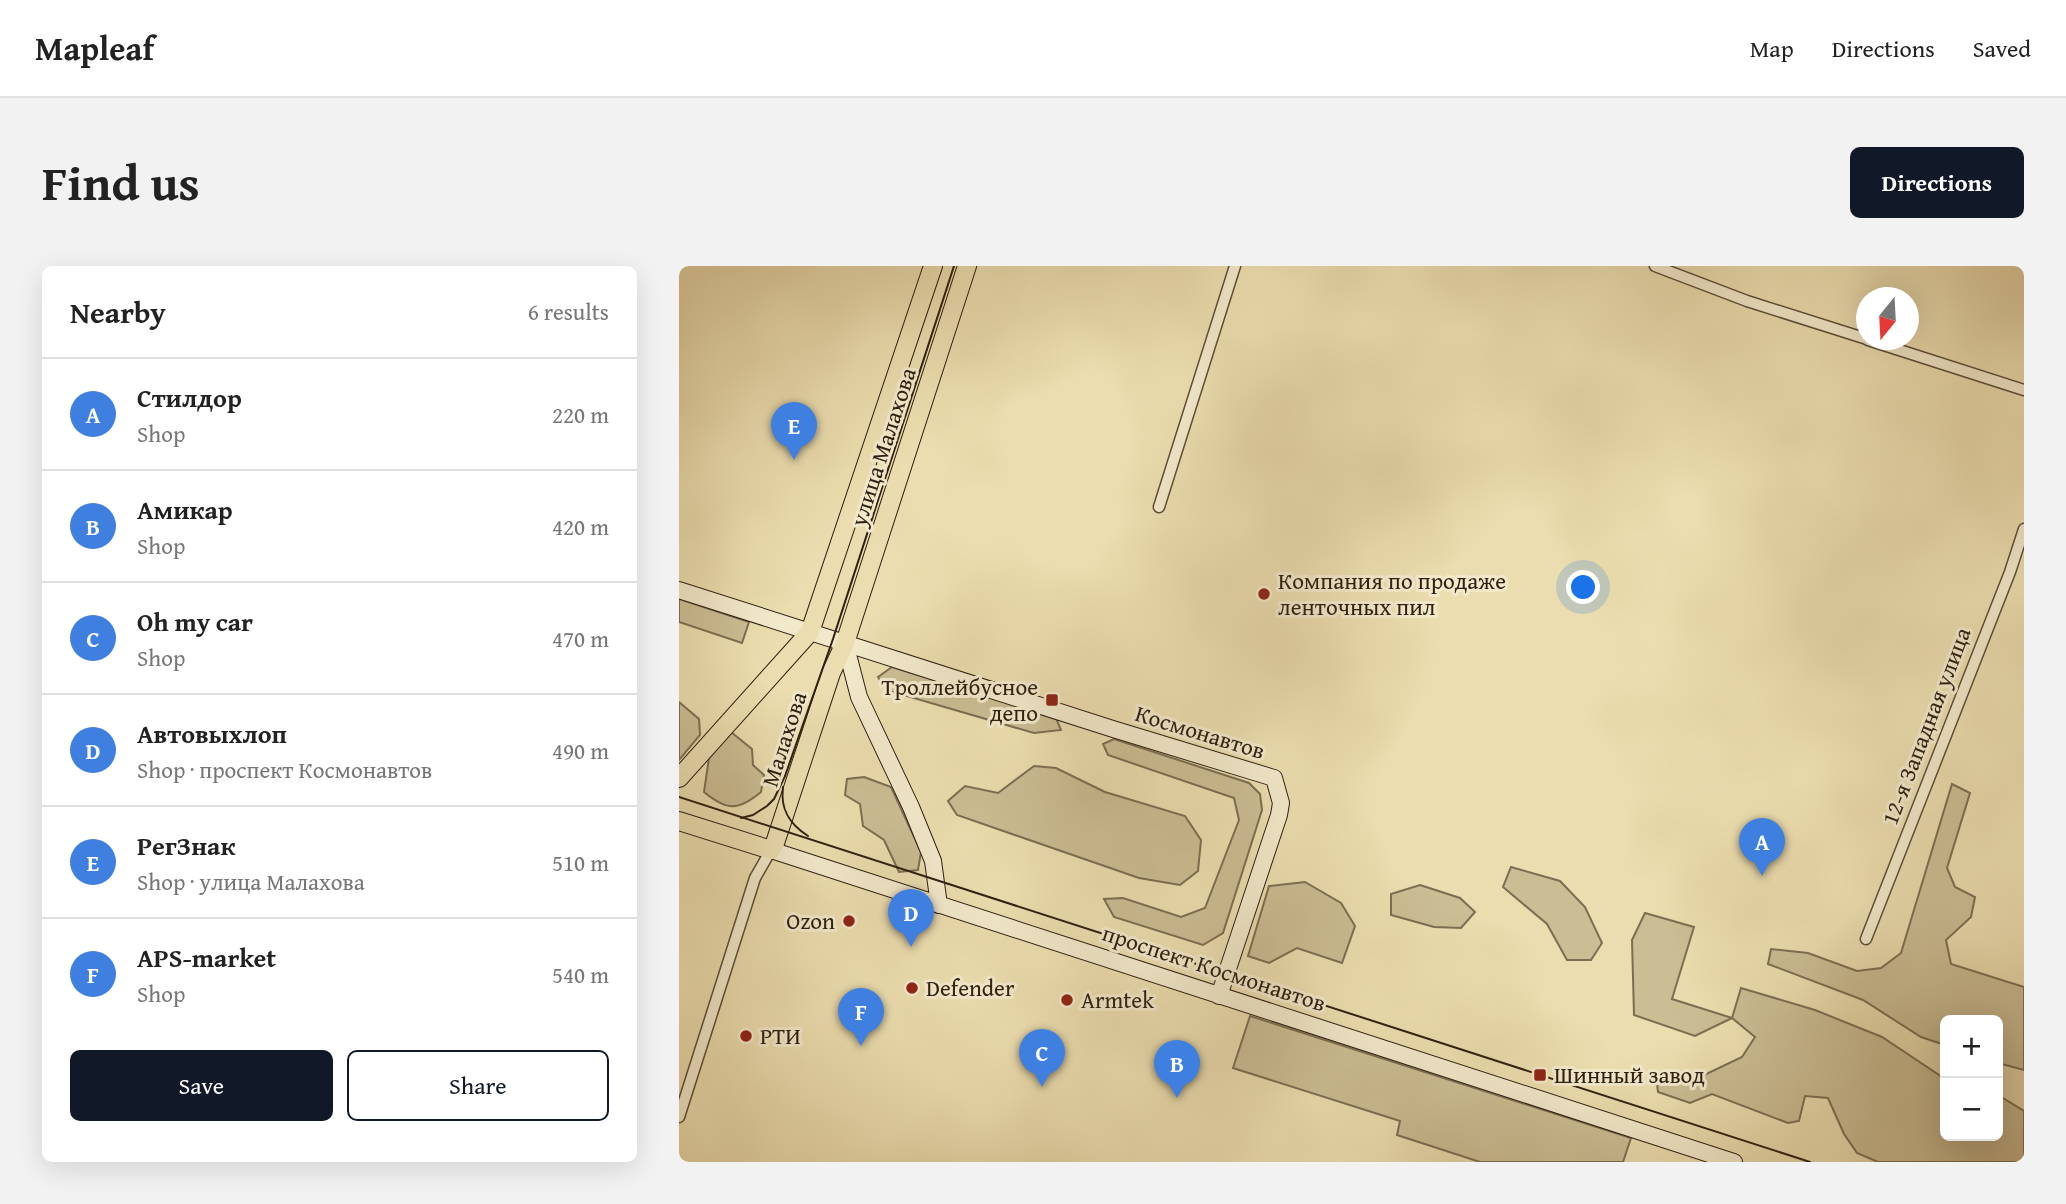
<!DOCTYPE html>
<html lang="en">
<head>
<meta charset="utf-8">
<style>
	:root { --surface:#fff; --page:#f2f2f2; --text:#222; --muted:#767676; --line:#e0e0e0; --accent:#111827 }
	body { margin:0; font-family:"Gentium Book Plus",serif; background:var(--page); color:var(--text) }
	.controls { position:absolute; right:21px; bottom:21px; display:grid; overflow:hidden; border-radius:10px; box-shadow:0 7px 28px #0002 }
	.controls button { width:63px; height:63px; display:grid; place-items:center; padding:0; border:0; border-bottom:2px solid var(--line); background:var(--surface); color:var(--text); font:35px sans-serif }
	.compass { position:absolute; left:1177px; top:21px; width:63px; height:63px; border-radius:50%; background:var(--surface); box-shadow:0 7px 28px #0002; rotate:198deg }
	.you { position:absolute; left:905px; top:322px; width:24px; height:24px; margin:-18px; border:5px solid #fff; border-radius:50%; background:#1a73e8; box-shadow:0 0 0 10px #1a73e833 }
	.badge { display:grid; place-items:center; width:46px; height:46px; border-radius:50%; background:var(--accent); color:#fff; font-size:23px; font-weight:700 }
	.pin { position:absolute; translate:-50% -58px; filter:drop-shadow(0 2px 4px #0008) }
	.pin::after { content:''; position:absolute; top:37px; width:24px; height:21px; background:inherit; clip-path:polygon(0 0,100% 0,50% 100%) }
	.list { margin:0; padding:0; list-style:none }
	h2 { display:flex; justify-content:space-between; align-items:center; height:91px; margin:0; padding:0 28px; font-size:30px }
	h2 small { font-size:23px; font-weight:400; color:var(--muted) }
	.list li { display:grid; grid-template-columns:46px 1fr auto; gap:21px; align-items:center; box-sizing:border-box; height:112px; padding:0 28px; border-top:2px solid var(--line) }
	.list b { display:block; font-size:26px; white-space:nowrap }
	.list p { margin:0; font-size:23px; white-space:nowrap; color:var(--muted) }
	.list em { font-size:23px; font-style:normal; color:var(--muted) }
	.actions { display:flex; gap:14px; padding:21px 28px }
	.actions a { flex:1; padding:16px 0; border:2px solid var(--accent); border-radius:10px; text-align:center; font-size:24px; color:var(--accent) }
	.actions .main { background:var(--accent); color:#fff }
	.map { position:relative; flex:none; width:1345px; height:896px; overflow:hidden; border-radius:10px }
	header { display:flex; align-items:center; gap:42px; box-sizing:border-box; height:98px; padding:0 35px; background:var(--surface); border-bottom:2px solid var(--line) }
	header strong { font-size:33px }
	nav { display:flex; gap:38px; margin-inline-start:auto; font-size:24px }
	.intro { display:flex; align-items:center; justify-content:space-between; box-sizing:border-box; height:168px; padding:0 42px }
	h1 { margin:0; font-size:49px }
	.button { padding:18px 32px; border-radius:10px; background:var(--accent); color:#fff; font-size:24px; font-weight:700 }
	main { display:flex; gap:42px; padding:0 42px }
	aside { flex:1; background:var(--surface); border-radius:10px; box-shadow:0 7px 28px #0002 }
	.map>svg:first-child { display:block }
</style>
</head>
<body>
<header>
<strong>Mapleaf</strong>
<nav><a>Map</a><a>Directions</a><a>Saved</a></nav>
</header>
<div class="intro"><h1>Find us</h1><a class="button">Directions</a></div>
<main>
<aside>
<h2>Nearby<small>6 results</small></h2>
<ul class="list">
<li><span class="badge" style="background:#3f7fe0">A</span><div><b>Стилдор</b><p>Shop</p></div><em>220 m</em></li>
<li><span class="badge" style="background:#3f7fe0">B</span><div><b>Амикар</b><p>Shop</p></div><em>420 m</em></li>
<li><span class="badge" style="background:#3f7fe0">C</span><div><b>Oh my car</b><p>Shop</p></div><em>470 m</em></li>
<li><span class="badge" style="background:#3f7fe0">D</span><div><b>Автовыхлоп</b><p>Shop · проспект Космонавтов</p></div><em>490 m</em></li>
<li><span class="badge" style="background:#3f7fe0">E</span><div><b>РегЗнак</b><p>Shop · улица Малахова</p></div><em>510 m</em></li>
<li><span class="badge" style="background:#3f7fe0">F</span><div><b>АPS-market</b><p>Shop</p></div><em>540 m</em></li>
</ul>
<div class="actions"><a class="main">Save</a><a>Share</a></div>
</aside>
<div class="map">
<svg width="1345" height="896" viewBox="0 0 1345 896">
	<rect width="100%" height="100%" fill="#ebddaf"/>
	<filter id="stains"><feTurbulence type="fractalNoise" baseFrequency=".00286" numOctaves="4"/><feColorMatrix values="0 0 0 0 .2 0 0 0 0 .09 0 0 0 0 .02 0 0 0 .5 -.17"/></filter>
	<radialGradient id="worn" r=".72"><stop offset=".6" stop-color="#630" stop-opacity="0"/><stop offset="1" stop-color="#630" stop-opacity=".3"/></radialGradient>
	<g fill="#cbbd94" stroke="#7c6e52" stroke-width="2">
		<path d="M0,333L70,356L63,377L0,356Z"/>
		<path d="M213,401L377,452L382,464L355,467L207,424L199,411Z"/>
		<path d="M0,436L20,453L21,469L0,494Z"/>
		<path d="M52,466L73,483L74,499L85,509L82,526C59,545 48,545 25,526L30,492Z"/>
		<path d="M435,473L570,517L581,528L583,544L544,667L524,679L435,651L425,633L444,632L502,651L526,642L560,554L555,532L429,489L424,478Z"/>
		<path d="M355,500L377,502L426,526L506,550L522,574L519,605L501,619L460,612L278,549L269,535L286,520L319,527Z"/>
		<path d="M185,511L212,521L242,586L239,604L220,606L205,574L184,560L181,538L166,529L168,513Z"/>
		<path d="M1273,518L1291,527L1268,602L1276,621L1296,631L1292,651L1267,674L1272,698L1345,721V804L1319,797V754H1266V779L1242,771L1184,734L1089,698L1092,683L1129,687L1178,705L1202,702L1222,687Z"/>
		<path d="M832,601L881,615L906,641L923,677L912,694H888L868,658L824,621Z"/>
		<path d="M626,616L662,637L676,660L663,697L618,682L590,697L569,690L590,620Z"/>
		<path d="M741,619L781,632L796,646L782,662L755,661L712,649V628Z"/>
		<path d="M966,647L1015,661L993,733L1053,752L1062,722L1136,744L1203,771L1266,813V870H1319V829L1345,845V896H1199L1178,887L1165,868L1149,832L1126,830L1120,855L1109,857L1033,828L1011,837L979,826L978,817L1017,813L1063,791L1076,771L1053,752L1016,770L955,749L953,674Z"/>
		<path d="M571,750L952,872L944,896H801L718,869L721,855L554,802Z"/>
	</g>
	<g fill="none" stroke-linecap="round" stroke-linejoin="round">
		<defs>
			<g id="street">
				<path d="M976,0L1068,35L1188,73"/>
				<path d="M1189,74L1345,124"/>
				<path d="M480,241L556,0"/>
				<path d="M1187,673L1331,306L1345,263"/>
				<path d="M0,851L76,612L92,584"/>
			</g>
			<g id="secondary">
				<path d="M0,324L434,463L595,512L602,537L600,549L540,730"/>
				<path d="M166,377L180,431L232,541L254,595L260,639"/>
				<path d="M92,584L1055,896"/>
			</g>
			<g id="primary">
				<path d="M0,512L131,366L254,0"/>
				<path d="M0,555L92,584L96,577L152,407L166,377L288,0"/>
			</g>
		</defs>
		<use href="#street" stroke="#5c4e38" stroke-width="13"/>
		<use href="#secondary" stroke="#2d1f11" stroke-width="18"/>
		<use href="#primary" stroke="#2d1f11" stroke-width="20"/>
		<use href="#street" stroke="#f2e9cb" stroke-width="10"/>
		<use href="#secondary" stroke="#f2e9cb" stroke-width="16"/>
		<use href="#primary" stroke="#ebddaf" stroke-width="18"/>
		<g stroke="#2d1f11" stroke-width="2">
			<path d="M104,521C101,543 110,558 129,570"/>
			<path d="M0,531L1131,896"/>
			<path d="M62,552L74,549L88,540L95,533L106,510L154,373L275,0"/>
		</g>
	</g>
	<g fill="#8f2418" stroke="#f2e9cb" stroke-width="2.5">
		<circle cx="585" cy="328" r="7"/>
		<rect x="366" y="427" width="14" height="14" rx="3.5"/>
		<circle cx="170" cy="655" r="7"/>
		<circle cx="233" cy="722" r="7"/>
		<circle cx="388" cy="734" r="7"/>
		<circle cx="67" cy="770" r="7"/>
		<rect x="854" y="802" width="14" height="14" rx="3.5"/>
	</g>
	<g text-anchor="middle" stroke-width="6" stroke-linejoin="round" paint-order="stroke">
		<g font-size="23" fill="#2d1f11" stroke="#f2e9cb">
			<text transform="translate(204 181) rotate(-72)" y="8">улица Малахова</text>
			<text transform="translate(1247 460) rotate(-69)" y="8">12-я Западная улица</text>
			<text transform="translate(521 466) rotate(17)" y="8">Космонавтов</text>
			<text transform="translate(105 473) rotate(-72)" y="8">Малахова</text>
			<text transform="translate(535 702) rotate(18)" y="8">проспект Космонавтов</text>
		</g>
		<g font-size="23" fill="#2d1f11" stroke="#f2e9cb" text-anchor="start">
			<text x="599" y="323">Компания по продаже<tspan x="599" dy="26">ленточных пил</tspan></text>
			<text x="359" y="429" text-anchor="end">Троллейбусное<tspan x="359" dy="26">депо</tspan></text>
			<text x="156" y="663" text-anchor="end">Ozon</text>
			<text x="247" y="730">Defender</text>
			<text x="402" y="742">Armtek</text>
			<text x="81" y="778">РТИ</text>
			<text x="875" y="817">Шинный завод</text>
		</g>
	</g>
	<rect width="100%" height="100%" filter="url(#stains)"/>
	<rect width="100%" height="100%" fill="url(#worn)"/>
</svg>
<div class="controls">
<button>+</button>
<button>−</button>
</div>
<svg class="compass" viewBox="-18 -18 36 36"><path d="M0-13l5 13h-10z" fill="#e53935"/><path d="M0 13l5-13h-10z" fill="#767676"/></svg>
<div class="you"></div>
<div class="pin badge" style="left:1083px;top:610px;background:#3f7fe0">A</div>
<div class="pin badge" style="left:498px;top:832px;background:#3f7fe0">B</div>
<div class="pin badge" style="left:363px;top:821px;background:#3f7fe0">C</div>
<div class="pin badge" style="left:232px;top:681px;background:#3f7fe0">D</div>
<div class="pin badge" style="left:115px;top:194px;background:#3f7fe0">E</div>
<div class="pin badge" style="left:182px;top:780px;background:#3f7fe0">F</div>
</div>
</main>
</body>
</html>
